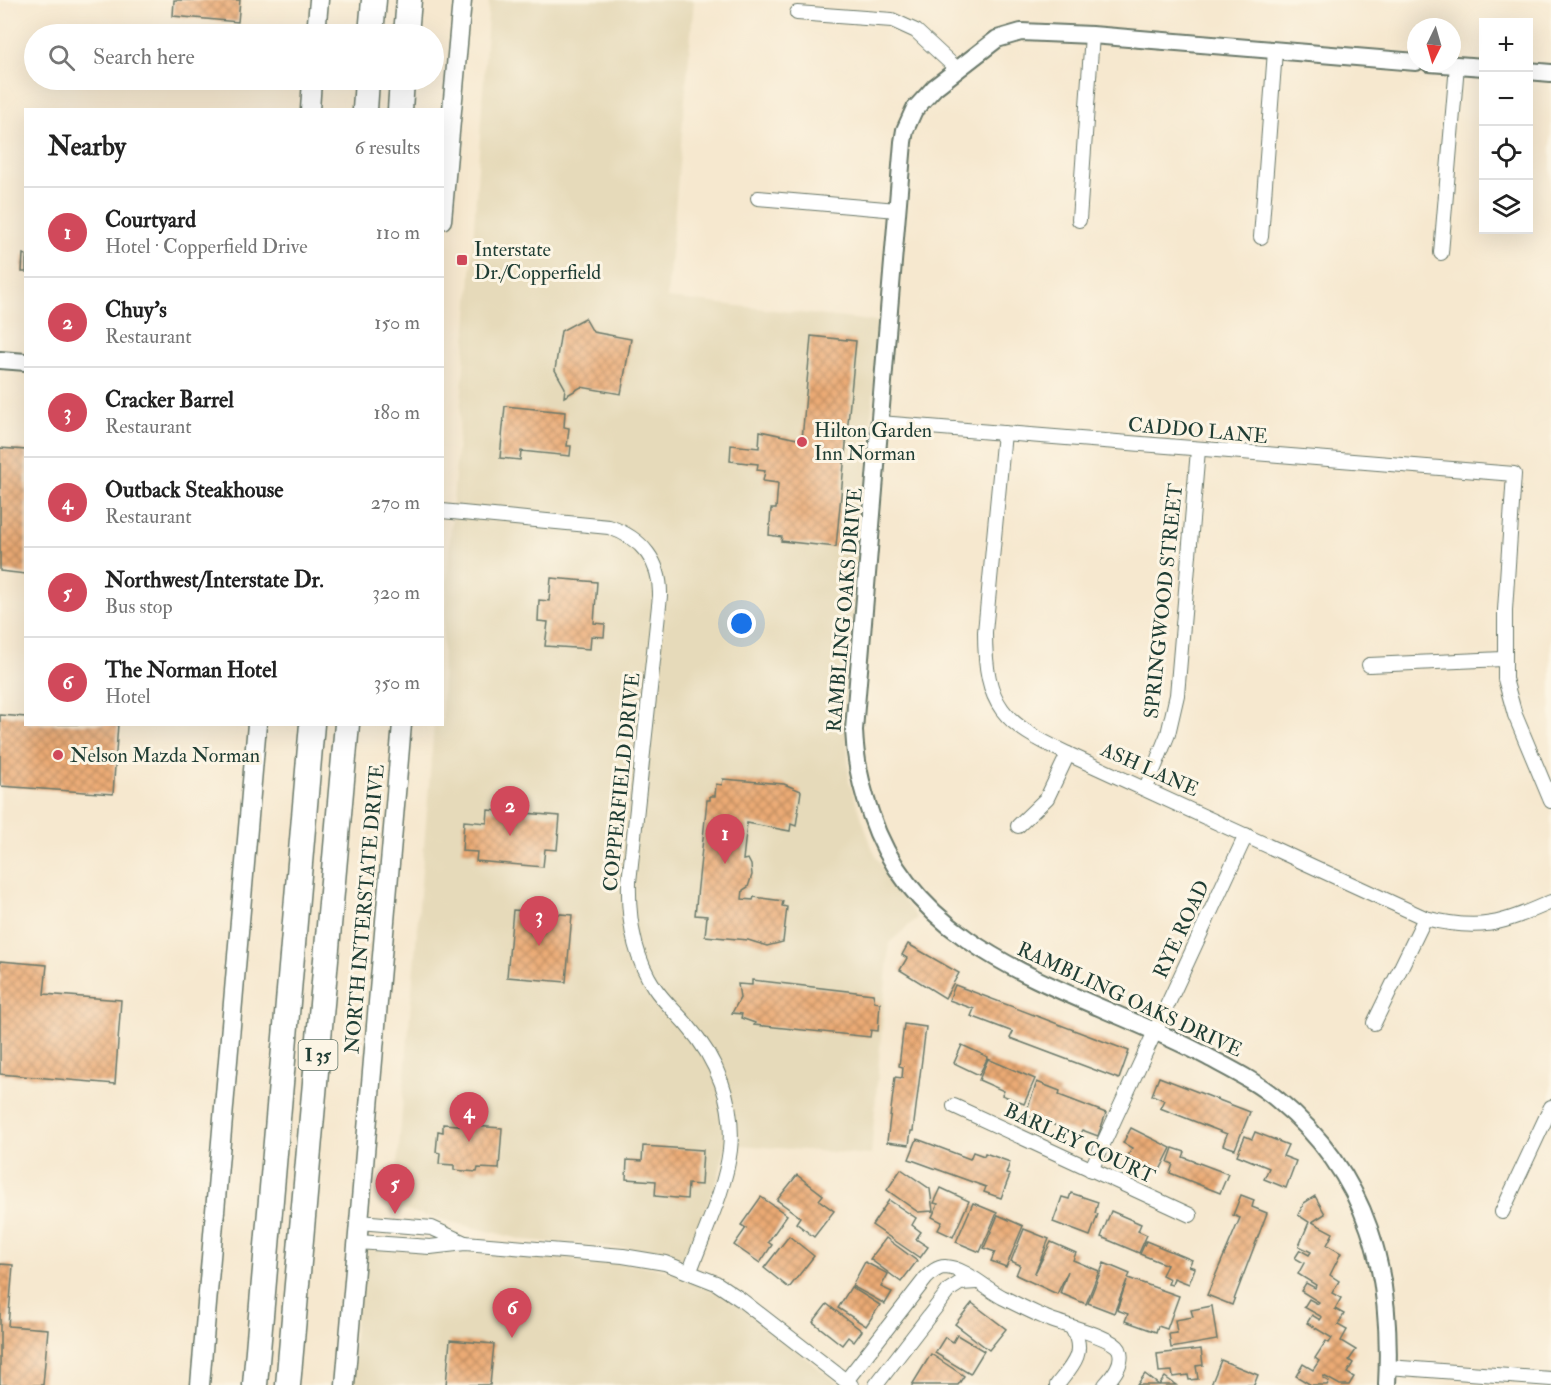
<!DOCTYPE html>
<html lang="en">
<head>
<meta charset="utf-8">
<style>
	:root { --surface:#fff; --page:#f2f2f2; --text:#222; --muted:#767676; --line:#e0e0e0; --accent:#d1495b }
	body { margin:0; font-family:"IM FELL Double Pica",serif; background:var(--page); color:var(--text) }
	.controls { position:absolute; right:18px; top:18px; display:grid; overflow:hidden; border-radius:0px; box-shadow:0 6px 24px #0002 }
	.controls button { width:54px; height:54px; display:grid; place-items:center; padding:0; border:0; border-bottom:2px solid var(--line); background:var(--surface); color:var(--text); font:30px sans-serif }
	.compass { position:absolute; left:1407px; top:18px; width:54px; height:54px; border-radius:50%; background:var(--surface); box-shadow:0 6px 24px #0002; rotate:185deg }
	.you { position:absolute; left:742px; top:624px; width:21px; height:21px; margin:-15px; border:4px solid #fff; border-radius:50%; background:#1a73e8; box-shadow:0 0 0 9px #1a73e833 }
	.badge { display:grid; place-items:center; width:39px; height:39px; border-radius:50%; background:var(--accent); color:#fff; font-size:20px; font-weight:700 }
	.pin { position:absolute; translate:-50% -50px; filter:drop-shadow(0 2px 3px #0008) }
	.pin::after { content:''; position:absolute; top:32px; width:21px; height:18px; background:inherit; clip-path:polygon(0 0,100% 0,50% 100%) }
	.list { margin:0; padding:0; list-style:none }
	h2 { display:flex; justify-content:space-between; align-items:center; height:78px; margin:0; padding:0 24px; font-size:26px }
	h2 small { font-size:20px; font-weight:400; color:var(--muted) }
	.list li { display:grid; grid-template-columns:39px 1fr auto; gap:18px; align-items:center; box-sizing:border-box; height:90px; padding:0 24px; border-top:2px solid var(--line) }
	.list b { display:block; font-size:22px; white-space:nowrap }
	.list p { margin:0; font-size:20px; white-space:nowrap; color:var(--muted) }
	.list em { font-size:20px; font-style:normal; color:var(--muted) }
	.icon { flex:none; width:33px; height:33px; fill:none; stroke:currentColor; stroke-width:2; stroke-linecap:round; stroke-linejoin:round }
	.map { position:relative; flex:none; width:1551px; height:1385px; overflow:hidden }
	.search { position:absolute; background:var(--surface); box-shadow:0 6px 24px #0002; left:24px; top:24px; width:420px; height:66px; display:flex; align-items:center; gap:15px; box-sizing:border-box; padding:0 21px; border-radius:33px; color:var(--muted); font-size:22px }
	.panel { position:absolute; background:var(--surface); box-shadow:0 6px 24px #0002; left:24px; top:108px; width:420px; height:618px; border-radius:0px }
	.map>svg:first-child { display:block }
</style>
</head>
<body>
<div class="map">
<svg width="1551" height="1385" viewBox="0 0 1551 1385">
	<defs>
		<pattern id="building-cross-hatch" width="8" height="8" patternUnits="userSpaceOnUse" patternTransform="scale(1.5)"><rect width="8" height="8" fill="#ebaa74"/><path d="M0 0l8 8M0 8l8-8" fill="none" stroke="#be8c60"/></pattern>
	</defs>
	<rect width="100%" height="100%" fill="#fcf5e5"/>
	<filter id="ink" filterUnits="userSpaceOnUse"><feTurbulence type="fractalNoise" baseFrequency=".0167" numOctaves="2"/><feDisplacementMap in="SourceGraphic" scale="12" xChannelSelector="R" yChannelSelector="G"/><feConvolveMatrix kernelMatrix="1 2 1 2 8 2 1 2 1" color-interpolation-filters="sRGB"/></filter>
	<filter id="wash" filterUnits="userSpaceOnUse"><feTurbulence type="fractalNoise" baseFrequency=".008" numOctaves="4" result="noise"/><feDisplacementMap in="SourceGraphic" scale="24" xChannelSelector="R" yChannelSelector="G"/><feGaussianBlur stdDeviation="1.35" result="paint"/><feColorMatrix in="noise" values="0 0 0 0 0 0 0 0 0 0 0 0 0 0 0 0 0 1.4 0 .05"/><feComposite in="paint" operator="in"/></filter>
	<g filter="url(#wash)">
		<rect width="100%" height="100%" fill="#f6e8cf"/>
		<g fill="#e6daba">
			<path d="M489,0H694L667,298L880,322L846,698L849,781L873,850L887,876L917,918L889,943L871,1155L726,1144L718,1179L685,1260L648,1250L524,1240L394,1208L434,725L442,724L443,626L469,304Z"/>
			<path d="M361,1249L548,1255L652,1267L676,1273L736,1302L840,1385H350Z"/>
		</g>
		<g id="blocks">
			<g fill="url(#building-cross-hatch)">
				<path d="M174,0H240L238,22L173,16Z"/>
				<path d="M23,254L26,255V272H22Z"/>
				<path d="M585,318L593,332L631,339L621,394L581,387L564,397L565,388L555,370L561,331Z"/>
				<path d="M811,336L856,341L836,547L781,541L782,537L769,535L771,509H776L778,483L763,481L765,471L757,470L758,464L730,461L731,445L759,448L760,431L802,440Z"/>
				<path d="M505,406L565,412L564,427L569,428L567,446H571L570,456L521,451L520,460L500,458Z"/>
				<path d="M0,448L26,450V574L0,571Z"/>
				<path d="M551,578L597,582L594,623L605,624L604,637L591,636L590,649L545,646L548,622L538,621L539,600L549,601Z"/>
				<path d="M0,715L26,717V724H118L113,794L0,786Z"/>
				<path d="M723,779L784,784L801,791L796,826L791,824L790,831L747,823L743,860L748,859L751,865L752,875L748,887L743,890L742,899L753,900L754,897L783,901L782,906L787,907L783,942L767,946L748,940L705,936L707,916L695,915L707,800H710V796H715L716,784L722,785Z"/>
				<path d="M488,810L560,816L557,850L545,849L543,867L476,861L477,852L462,851L464,821L487,823Z"/>
				<path d="M513,910L572,915L566,982L507,977Z"/>
				<path d="M908,944L959,973L945,998L900,970L907,958L902,955Z"/>
				<path d="M0,961L47,965L44,994L121,1000L115,1084L0,1074Z"/>
				<path d="M752,980L873,994L875,1002L880,1003L878,1031L871,1030L870,1037L754,1025L755,1023L741,1018L742,1014L732,1013L740,998L738,984L752,985Z"/>
				<path d="M955,985L1129,1051L1119,1079L1010,1038L1013,1032L971,1016L974,1009L949,1000Z"/>
				<path d="M904,1024L926,1027L913,1131H911L909,1145L887,1142L895,1077L902,1078L903,1067L899,1066Z"/>
				<path d="M962,1045L988,1057L979,1075L954,1063Z"/>
				<path d="M988,1059L1035,1079L1024,1104L1002,1095L1004,1091L979,1080Z"/>
				<path d="M1159,1077L1250,1112L1235,1149L1223,1145L1227,1134L1160,1108L1164,1100L1152,1095Z"/>
				<path d="M1037,1082L1060,1091L1059,1095L1106,1113L1098,1136L1082,1130L1080,1134L1025,1115Z"/>
				<path d="M443,1124L502,1128L499,1169L478,1168L477,1172L454,1170V1165L439,1164L440,1153L436,1152L438,1131L443,1132Z"/>
				<path d="M1131,1128L1171,1148L1159,1172L1128,1156L1132,1148L1123,1143Z"/>
				<path d="M1255,1132L1288,1145L1283,1156L1296,1161L1286,1188L1264,1179L1269,1168L1237,1155L1245,1136L1252,1139Z"/>
				<path d="M917,1139L970,1159L973,1152L984,1156L985,1153L1010,1162L1006,1174L1010,1175L1001,1198L984,1192L986,1187L909,1159Z"/>
				<path d="M643,1146L703,1150L701,1185L688,1184L687,1199L655,1196L656,1181L626,1179L627,1160L642,1161Z"/>
				<path d="M1173,1148L1185,1152L1183,1157L1228,1174L1220,1193L1170,1173L1173,1164L1168,1162Z"/>
				<path d="M901,1169L930,1189L933,1211L918,1212L887,1190Z"/>
				<path d="M797,1175L823,1195L819,1200L834,1211L814,1237L796,1223L800,1217L777,1200Z"/>
				<path d="M941,1188L969,1201L953,1237L938,1230L942,1222L932,1217L938,1204L934,1203Z"/>
				<path d="M1071,1193L1098,1202L1095,1213L1098,1214L1090,1236L1053,1222L1062,1197L1069,1199Z"/>
				<path d="M1241,1195L1254,1200L1252,1207L1267,1213L1232,1305L1207,1295L1240,1218L1233,1215Z"/>
				<path d="M1315,1196L1325,1214L1312,1222L1333,1233L1327,1245L1341,1253L1330,1275L1339,1281L1332,1293L1341,1298L1335,1309L1344,1314L1338,1325L1347,1330L1341,1341L1356,1350L1349,1360L1353,1363L1347,1373L1354,1377L1349,1385H1340L1324,1376L1323,1378L1329,1382L1327,1385H1311L1296,1376L1303,1364L1313,1370L1319,1361L1315,1358L1326,1341L1329,1343L1332,1338L1307,1323L1312,1315L1320,1320L1322,1317L1304,1307L1309,1299L1318,1304L1319,1302L1301,1291L1306,1283L1315,1288L1316,1285L1298,1274L1304,1263L1295,1258L1300,1250L1309,1255L1311,1252L1299,1246L1309,1222L1298,1215L1304,1203Z"/>
				<path d="M761,1197L787,1215L768,1242L772,1245L760,1263L734,1245L746,1228L741,1225Z"/>
				<path d="M889,1200L916,1218L912,1225L921,1232L916,1239L928,1247L920,1258L872,1225Z"/>
				<path d="M973,1203L997,1213L980,1252L956,1242Z"/>
				<path d="M1111,1211L1141,1224L1138,1231L1147,1235L1139,1253L1101,1237Z"/>
				<path d="M998,1215L1023,1226L1006,1267L991,1261L995,1252L984,1248Z"/>
				<path d="M1024,1229L1049,1239L1034,1275L1051,1242L1076,1253L1073,1260L1099,1271L1086,1304L1060,1293L1068,1271L1057,1294L1016,1275L1020,1265L1011,1261Z"/>
				<path d="M789,1236L814,1256L789,1288L764,1268Z"/>
				<path d="M886,1238L917,1261L901,1282L870,1259Z"/>
				<path d="M1146,1241L1192,1260L1189,1266L1195,1268L1189,1284L1174,1278L1172,1285L1168,1284L1170,1279L1162,1275L1167,1265L1140,1254Z"/>
				<path d="M865,1262L888,1274L881,1287L892,1292L885,1304L852,1286Z"/>
				<path d="M1104,1263L1130,1274L1128,1278L1179,1296L1167,1329L1158,1326L1156,1332L1125,1321L1128,1314L1117,1310L1127,1280L1114,1313L1088,1303Z"/>
				<path d="M0,1264L13,1265L8,1326L48,1329L43,1385H0Z"/>
				<path d="M851,1287L880,1305L866,1326L838,1308Z"/>
				<path d="M972,1303L1006,1329L989,1350L955,1324Z"/>
				<path d="M827,1304L862,1331L854,1342L848,1337L842,1345L813,1322Z"/>
				<path d="M1212,1306L1217,1340L1171,1348L1169,1334L1177,1333L1175,1320L1193,1317L1191,1310Z"/>
				<path d="M957,1335L984,1351L970,1374L935,1353L945,1337L953,1342Z"/>
				<path d="M450,1340L494,1344L490,1385H446Z"/>
				<path d="M1201,1349L1203,1365L1196,1366L1198,1379L1189,1380L1188,1375L1173,1377L1172,1371L1159,1372L1157,1354Z"/>
				<path d="M931,1354L964,1376L958,1385H912Z"/>
				<path d="M1221,1360L1258,1375L1254,1385H1211Z"/>
				<path d="M1145,1374L1159,1385L1165,1377L1176,1385H1137Z"/>
			</g>
		</g>
	</g>
	<g filter="url(#ink)">
		<use href="#blocks" fill-opacity="0" stroke="#6a796a" stroke-width="1.5"/>
		<g fill="none" stroke-linecap="round" stroke-linejoin="round">
			<defs>
				<g id="minor">
					<path d="M797,13L892,20L916,31L957,69"/>
					<path d="M758,198L897,210"/>
					<path d="M1079,220L1092,35"/>
					<path d="M1261,237L1275,51"/>
					<path d="M1441,253L1457,65"/>
					<path d="M880,423L1514,474L1505,610V679L1515,715L1551,801"/>
					<path d="M1004,433L985,632C985,707 1003,723 1068,754L1425,918C1480,932 1501,924 1551,902"/>
					<path d="M442,511L609,527C642,538 661,562 660,596L629,882C628,919 633,955 654,987C663,1001 676,1012 687,1025C717,1059 735,1104 730,1150C725,1191 704,1232 690,1271"/>
					<path d="M1369,665L1503,659"/>
					<path d="M1146,788L1168,734L1177,695L1198,450"/>
					<path d="M1018,826L1047,798L1068,754"/>
					<path d="M1374,1023L1425,918"/>
					<path d="M954,1106L1190,1215"/>
					<path d="M1091,1170L1246,835"/>
					<path d="M1502,1212L1551,1107"/>
					<path d="M359,1222L432,1228L465,1243"/>
					<path d="M358,1242L430,1247L465,1243L623,1256L665,1263L716,1283L740,1299L851,1385"/>
					<path d="M1388,1367L1551,1379"/>
					<path d="M846,1381L926,1278C931,1273 937,1267 945,1267C965,1268 985,1288 1002,1297C1016,1304 1030,1311 1044,1317C1060,1325 1112,1336 1119,1349C1125,1362 1113,1376 1105,1385"/>
					<path d="M876,1385L949,1290L960,1283L977,1282"/>
					<path d="M1057,1385C1072,1366 1086,1353 1073,1330"/>
				</g>
				<g id="tertiary">
					<path d="M1429,63L1484,67"/>
					<path d="M1528,71L1551,73"/>
					<path d="M0,360L26,362"/>
					<path d="M1387,1385C1393,1272 1369,1175 1278,1100C1257,1082 1232,1070 1208,1057C1086,991 920,963 871,815C861,787 855,760 854,730L903,142L905,130L914,110L935,87L997,39L1021,32L1092,35L1416,62"/>
				</g>
				<g id="secondary">
					<path d="M316,34L319,0"/>
					<path d="M310,110L312,80"/>
					<path d="M442,220L462,0"/>
					<path d="M200,1385L257,724"/>
					<path d="M345,1385L402,724"/>
				</g>
				<g id="motorway">
					<path d="M371,34L374,0"/>
					<path d="M406,34L409,0"/>
					<path d="M365,110L367,80"/>
					<path d="M400,110L402,80"/>
					<path d="M255,1385L312,724"/>
					<path d="M288,1385L347,724"/>
				</g>
			</defs>
			<use href="#minor" stroke="#6a796a" stroke-width="16"/>
			<use href="#tertiary" stroke="#6a796a" stroke-width="20"/>
			<use href="#secondary" stroke="#6a796a" stroke-width="21"/>
			<use href="#motorway" stroke="#6a796a" stroke-width="27"/>
			<use href="#minor" stroke="#fff" stroke-width="14"/>
			<use href="#tertiary" stroke="#fff" stroke-width="16"/>
			<use href="#secondary" stroke="#fff" stroke-width="18"/>
			<use href="#motorway" stroke="#fff" stroke-width="24"/>
		</g>
	</g>
	<g fill="#d1495b" stroke="#fcf5e5" stroke-width="2">
		<rect x="456" y="254" width="12" height="12" rx="3"/>
		<circle cx="802" cy="442" r="6"/>
		<circle cx="58" cy="755" r="6"/>
	</g>
	<g text-anchor="middle" stroke-width="6" stroke-linejoin="round" paint-order="stroke">
		<rect fill="#fcf5e5" stroke="#617469" stroke-width="1.5" x="298.5" y="1040" width="39" height="30" rx="4.5"/>
		<g font-size="18" font-weight="bold" fill="#1f3d34">
			<text x="318" y="1061">I 35</text>
		</g>
		<g font-size="20" fill="#1f3d34" stroke="#fcf5e5" text-anchor="start">
			<text x="474" y="256">Interstate<tspan x="474" dy="23">Dr./Copperfield</tspan></text>
			<text x="814" y="437">Hilton Garden<tspan x="814" dy="23">Inn Norman</tspan></text>
			<text x="70" y="762">Nelson Mazda Norman</text>
		</g>
		<g font-size="20" fill="#1f3d34" stroke="#fcf5e5">
			<text transform="translate(1198 430) rotate(5)" y="7">CADDO LANE</text>
			<text transform="translate(1163 601) rotate(-84)" y="7">SPRINGWOOD STREET</text>
			<text transform="translate(844 610) rotate(-85)" y="7">RAMBLING OAKS DRIVE</text>
			<text transform="translate(1150 769) rotate(24)" y="7">ASH LANE</text>
			<text transform="translate(621 782) rotate(-84)" y="7">COPPERFIELD DRIVE</text>
			<text transform="translate(364 909) rotate(-85)" y="7">NORTH INTERSTATE DRIVE</text>
			<text transform="translate(1181 929) rotate(-65)" y="7">RYE ROAD</text>
			<text transform="translate(1130 999) rotate(25)" y="7">RAMBLING OAKS DRIVE</text>
			<text transform="translate(1080 1143) rotate(25)" y="7">BARLEY COURT</text>
		</g>
	</g>
</svg>
<div class="controls">
<button>+</button>
<button>−</button>
<button><svg class="icon" aria-label="locate" viewBox="0 0 24 24"><circle cx="12" cy="12" r="6"/><path d="M12 2v4M12 18v4M2 12h4M18 12h4"/></svg></button>
<button><svg class="icon" aria-label="layers" viewBox="0 0 24 24"><path d="M12 4l9 5-9 5-9-5zM3 14l9 5 9-5"/></svg></button>
</div>
<svg class="compass" viewBox="-18 -18 36 36"><path d="M0-13l5 13h-10z" fill="#e53935"/><path d="M0 13l5-13h-10z" fill="#767676"/></svg>
<div class="you"></div>
<div class="pin badge" style="left:725px;top:864px">1</div>
<div class="pin badge" style="left:510px;top:836px">2</div>
<div class="pin badge" style="left:539px;top:946px">3</div>
<div class="pin badge" style="left:469px;top:1142px">4</div>
<div class="pin badge" style="left:395px;top:1214px">5</div>
<div class="pin badge" style="left:512px;top:1338px">6</div>
<div class="search"><svg class="icon" aria-label="search" viewBox="0 0 24 24"><circle cx="10" cy="10" r="6"/><path d="M15 15l6 6"/></svg>Search here</div>
<section class="panel">
<h2>Nearby<small>6 results</small></h2>
<ul class="list">
<li><span class="badge">1</span><div><b>Courtyard</b><p>Hotel · Copperfield Drive</p></div><em>110 m</em></li>
<li><span class="badge">2</span><div><b>Chuy's</b><p>Restaurant</p></div><em>150 m</em></li>
<li><span class="badge">3</span><div><b>Cracker Barrel</b><p>Restaurant</p></div><em>180 m</em></li>
<li><span class="badge">4</span><div><b>Outback Steakhouse</b><p>Restaurant</p></div><em>270 m</em></li>
<li><span class="badge">5</span><div><b>Northwest/Interstate Dr.</b><p>Bus stop</p></div><em>320 m</em></li>
<li><span class="badge">6</span><div><b>The Norman Hotel</b><p>Hotel</p></div><em>350 m</em></li>
</ul>
</section>
</div>
</body>
</html>
